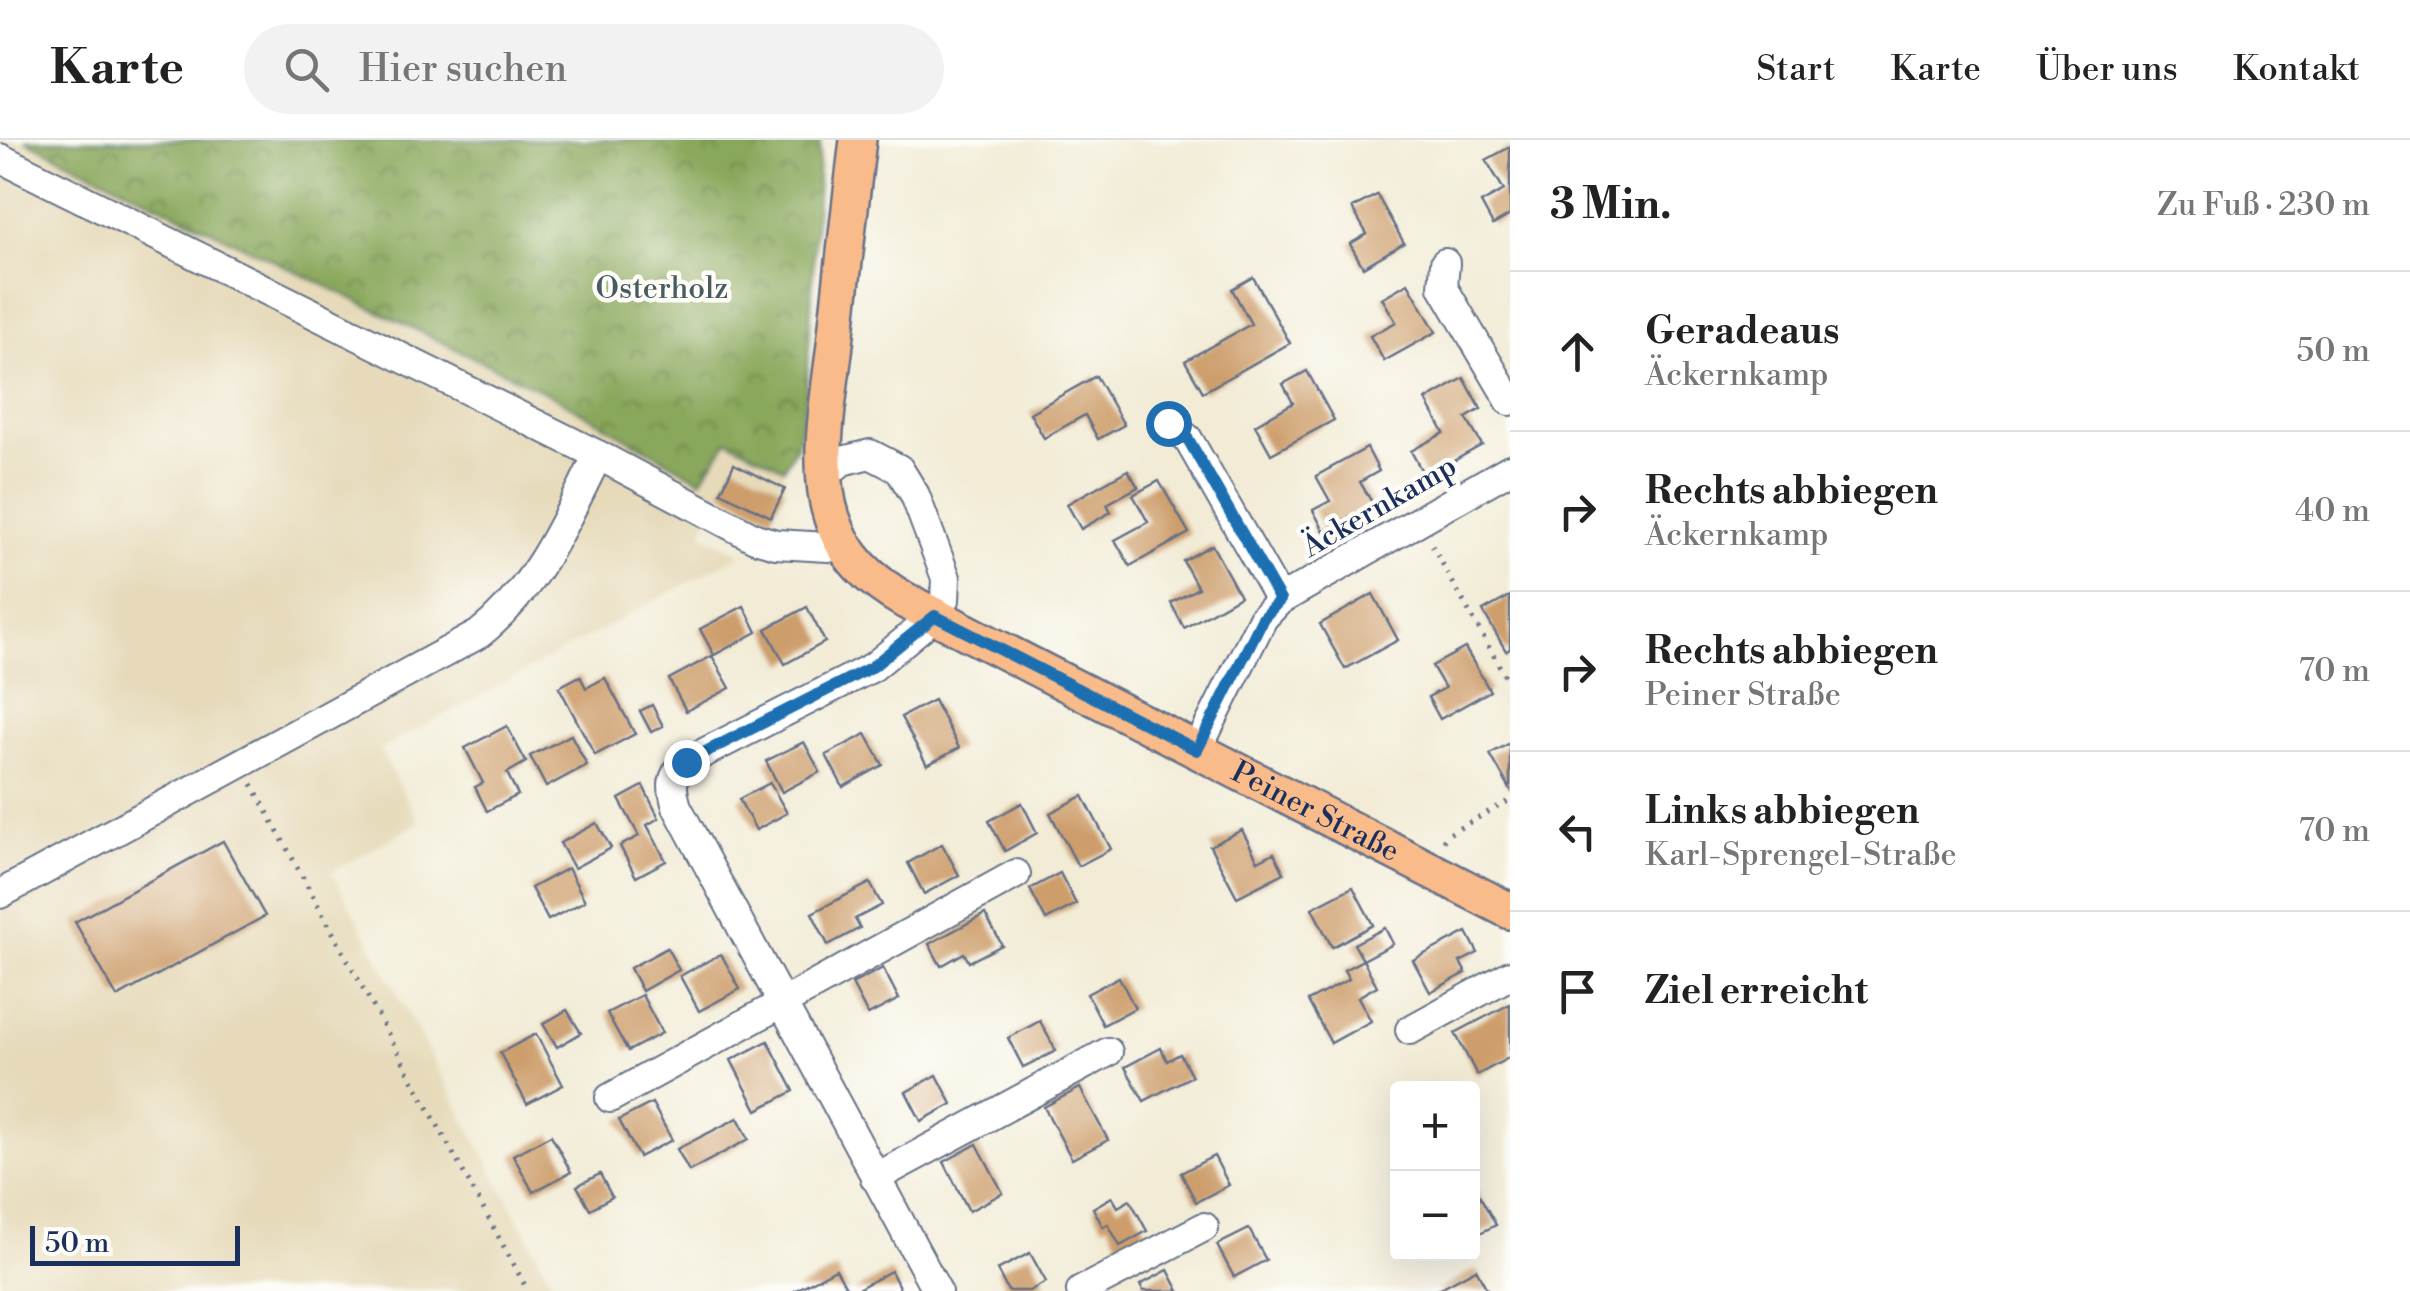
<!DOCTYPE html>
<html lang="de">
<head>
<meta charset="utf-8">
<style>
	:root { --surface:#fff; --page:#f2f2f2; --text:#222; --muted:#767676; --line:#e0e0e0 }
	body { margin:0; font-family:"Libre Bodoni",serif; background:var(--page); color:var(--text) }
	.controls { position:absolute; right:30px; bottom:30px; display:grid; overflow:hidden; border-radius:10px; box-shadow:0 10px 40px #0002 }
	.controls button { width:90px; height:90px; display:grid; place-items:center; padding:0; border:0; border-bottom:2px solid var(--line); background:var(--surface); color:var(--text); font:50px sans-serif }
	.scale { position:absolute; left:30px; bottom:25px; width:210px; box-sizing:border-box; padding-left:10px; border:5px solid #1b2f5e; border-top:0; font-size:28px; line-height:35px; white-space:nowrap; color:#1b2f5e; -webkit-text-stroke:8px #fdfcf7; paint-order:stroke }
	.stop { position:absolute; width:30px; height:30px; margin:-22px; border:8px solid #1f6fb2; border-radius:50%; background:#fff }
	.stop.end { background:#1f6fb2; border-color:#fff; box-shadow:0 2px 10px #0008 }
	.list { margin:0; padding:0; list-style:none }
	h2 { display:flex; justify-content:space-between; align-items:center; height:130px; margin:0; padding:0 40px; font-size:42px }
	h2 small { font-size:32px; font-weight:400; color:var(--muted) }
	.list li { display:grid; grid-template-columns:65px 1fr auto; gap:30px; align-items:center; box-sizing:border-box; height:160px; padding:0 40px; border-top:2px solid var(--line) }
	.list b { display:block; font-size:38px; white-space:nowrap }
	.list p { margin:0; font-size:32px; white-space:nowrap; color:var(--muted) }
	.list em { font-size:32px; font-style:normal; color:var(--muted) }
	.icon { flex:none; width:55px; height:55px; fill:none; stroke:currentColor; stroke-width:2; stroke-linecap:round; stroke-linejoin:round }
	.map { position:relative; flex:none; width:1510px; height:1151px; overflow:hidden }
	header { display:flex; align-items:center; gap:60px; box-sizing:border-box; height:140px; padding:0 50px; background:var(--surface); border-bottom:2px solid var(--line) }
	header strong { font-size:48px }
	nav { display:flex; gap:55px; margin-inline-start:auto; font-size:35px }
	.search { width:700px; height:90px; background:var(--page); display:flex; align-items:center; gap:25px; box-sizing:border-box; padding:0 35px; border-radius:55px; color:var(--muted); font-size:38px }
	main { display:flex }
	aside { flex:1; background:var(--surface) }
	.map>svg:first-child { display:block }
</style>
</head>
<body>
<header>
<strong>Karte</strong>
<div class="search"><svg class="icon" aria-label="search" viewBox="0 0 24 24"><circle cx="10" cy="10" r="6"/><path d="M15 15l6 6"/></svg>Hier suchen</div>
<nav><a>Start</a><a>Karte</a><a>Über uns</a><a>Kontakt</a></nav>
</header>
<main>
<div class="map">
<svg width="1510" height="1151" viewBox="0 0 1510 1151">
	<defs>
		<pattern id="forest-crowns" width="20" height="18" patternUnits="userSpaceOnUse" patternTransform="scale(2.5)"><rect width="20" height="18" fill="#8aa85c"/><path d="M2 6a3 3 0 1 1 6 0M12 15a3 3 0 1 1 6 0" fill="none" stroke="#70894f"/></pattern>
	</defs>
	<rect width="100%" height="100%" fill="#fdfcf7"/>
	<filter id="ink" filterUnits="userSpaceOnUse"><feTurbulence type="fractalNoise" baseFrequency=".01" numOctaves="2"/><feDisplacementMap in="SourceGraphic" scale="20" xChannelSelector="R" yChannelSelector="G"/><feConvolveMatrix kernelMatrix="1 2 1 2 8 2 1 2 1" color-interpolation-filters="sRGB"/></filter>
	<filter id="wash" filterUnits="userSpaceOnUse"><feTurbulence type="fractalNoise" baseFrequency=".0048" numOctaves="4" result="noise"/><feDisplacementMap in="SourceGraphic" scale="40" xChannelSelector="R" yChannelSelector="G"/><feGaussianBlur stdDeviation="2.25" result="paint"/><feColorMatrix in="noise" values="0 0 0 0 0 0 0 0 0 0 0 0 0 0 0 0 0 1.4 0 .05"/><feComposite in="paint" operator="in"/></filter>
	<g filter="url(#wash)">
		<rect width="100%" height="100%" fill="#f2ecd7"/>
		<path fill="#e6daba" d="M0,0H820L806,261L798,302L784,328L785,349L771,377L721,352L702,393L741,414L380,610L419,682L332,732L557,1151H0Z"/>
		<path fill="url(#forest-crowns)" stroke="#526c5d" stroke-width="2.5" d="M25,0H820L806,261L798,302L784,328L728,300L701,340L555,257Z"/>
		<g id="blocks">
			<g fill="#cd9e6c">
				<path d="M1510,7V75L1493,85L1481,63L1504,50L1486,20Z"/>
				<path d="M1377,55L1404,103L1363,127L1350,104L1367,94L1352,68Z"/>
				<path d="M1253,137L1290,203L1203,252L1185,221L1251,184L1232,149Z"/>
				<path d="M1408,143L1436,192L1384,221L1370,196L1396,182L1382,158Z"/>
				<path d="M1307,231L1334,280L1271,314L1255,285L1293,263L1283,244Z"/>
				<path d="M1096,236L1124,285L1098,299L1085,275L1044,298L1030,273Z"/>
				<path d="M1464,238L1481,269L1466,278L1482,305L1425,337L1411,311L1444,293L1426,260Z"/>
				<path d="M1367,308L1379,331L1360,342L1373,364L1324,391L1313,370L1330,361L1316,336Z"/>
				<path d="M734,324L785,349L771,377L721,352Z"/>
				<path d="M1128,330L1138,347L1107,364L1111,372L1081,389L1067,364Z"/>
				<path d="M1159,341L1189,393L1130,426L1115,400L1148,382L1133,355Z"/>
				<path d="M1212,405L1240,456L1184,488L1171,463L1198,448L1183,421Z"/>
				<path d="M1373,454L1398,500L1345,529L1320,484Z"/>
				<path d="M1510,456V509L1506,511L1483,471Z"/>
				<path d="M744,466L757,492L714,515L700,489Z"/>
				<path d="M807,467L825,502L785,524L766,489Z"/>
				<path d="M1465,508L1490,551L1440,579L1428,557L1445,548L1432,526Z"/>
				<path d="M712,516L730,548L686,571L669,539Z"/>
				<path d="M580,536L586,548L605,538L635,594L595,615L559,547Z"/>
				<path d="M934,560L959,608L927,625L901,577Z"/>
				<path d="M652,565L663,586L651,592L640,571Z"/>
				<path d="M507,586L526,622L507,633L518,655L487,671L475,647L483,643L465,608Z"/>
				<path d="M866,594L883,625L843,647L826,615Z"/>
				<path d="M571,595L587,625L546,647L530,616Z"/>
				<path d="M804,602L820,632L782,652L766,621Z"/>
				<path d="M1510,603V649L1490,614Z"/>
				<path d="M770,643L787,673L756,690L739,659Z"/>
				<path d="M643,646L659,678L647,685L666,721L636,737L620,706L639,696L619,659Z"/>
				<path d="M1083,656L1111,709L1078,726L1050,673Z"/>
				<path d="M1022,663L1037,693L1005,711L989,681Z"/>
				<path d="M597,683L611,708L574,728L560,703Z"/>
				<path d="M1242,690L1258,721L1274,713L1284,733L1237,757L1210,706Z"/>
				<path d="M223,701L265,776L117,857L75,782Z"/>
				<path d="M942,704L959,735L924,754L908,723Z"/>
				<path d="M568,728L585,761L548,780L531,748Z"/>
				<path d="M1060,733L1076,764L1046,780L1030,749Z"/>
				<path d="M870,743L882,765L855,779L860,788L828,805L812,773Z"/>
				<path d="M1353,747L1373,785L1332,807L1312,768Z"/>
				<path d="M985,774L1002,805L969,822L964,813L941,826L929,804Z"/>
				<path d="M1385,788L1393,804L1363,820L1354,804Z"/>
				<path d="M1467,792L1478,813L1460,822L1466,833L1430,852L1413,820Z"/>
				<path d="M667,808L679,830L642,851L630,828Z"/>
				<path d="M721,814L740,849L699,871L680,836Z"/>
				<path d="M1363,820L1377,846L1358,857L1371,881L1331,903L1308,861L1349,839L1344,830Z"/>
				<path d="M883,828L899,859L868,875L852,844Z"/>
				<path d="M1119,837L1135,868L1103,885L1087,854Z"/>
				<path d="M642,855L662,893L628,911L607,873Z"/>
				<path d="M1510,864V917L1477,935L1455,893Z"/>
				<path d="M567,870L581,893L557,907L543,884Z"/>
				<path d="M1040,881L1056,911L1023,927L1008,898Z"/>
				<path d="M536,894L563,945L527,964L500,913Z"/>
				<path d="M768,901L794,951L757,970L731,920Z"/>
				<path d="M1161,908L1167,921L1180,914L1192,936L1144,961L1125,927Z"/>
				<path d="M937,935L952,964L921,981L906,952Z"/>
				<path d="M1080,948L1108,1000L1072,1019L1044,967Z"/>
				<path d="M652,963L672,1000L639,1017L619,980Z"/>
				<path d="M738,978L749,999L689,1031L677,1009Z"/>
				<path d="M551,995L571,1032L533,1052L513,1015Z"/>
				<path d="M977,1004L1003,1053L969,1071L944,1022Z"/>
				<path d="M1214,1016L1229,1045L1196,1062L1181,1033Z"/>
				<path d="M600,1034L612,1057L590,1069L577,1046Z"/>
				<path d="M1472,1042L1496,1085L1472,1097Z"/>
				<path d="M1112,1057L1118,1067L1130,1060L1147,1091L1120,1106L1108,1084L1103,1087L1093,1068Z"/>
				<path d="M1249,1089L1266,1120L1234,1137L1217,1105Z"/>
				<path d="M1030,1113L1046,1142L1029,1151H1008L997,1130Z"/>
				<path d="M836,1129L848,1151H794Z"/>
				<path d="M1476,1129L1488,1151H1435Z"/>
				<path d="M1168,1130L1179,1151H1143L1140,1145Z"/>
				<path d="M891,1131L901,1151H854Z"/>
			</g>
		</g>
	</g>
	<g filter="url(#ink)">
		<use href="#blocks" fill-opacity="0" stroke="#667188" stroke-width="2.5"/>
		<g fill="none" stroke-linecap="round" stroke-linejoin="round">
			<defs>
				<g id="minor">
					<path d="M0,18L598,315L755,398L776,404L845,408"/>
					<path d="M1445,123L1443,147L1510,261"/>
					<path d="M1168,283L1188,299L1280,460"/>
					<path d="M824,336L842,321L870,314L899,329L915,355L946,438L945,460L935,476L873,527L686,622C670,637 671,647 677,667L937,1151"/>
					<path d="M1197,610L1263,478L1280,460L1510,329"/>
					<path d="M0,754L479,494C537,448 566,380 598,315"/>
					<path d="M1410,890L1510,835"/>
					<path d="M610,958L1016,734"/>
					<path d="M875,1038L1108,912"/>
					<path d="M1081,1151L1204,1087"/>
				</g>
				<g id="major">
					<path id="s1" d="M858,0C850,68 842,136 835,204C829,256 815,328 832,378C845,418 871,441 906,461L1510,771"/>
				</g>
			</defs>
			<use href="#minor" stroke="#667188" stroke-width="32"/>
			<use href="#major" stroke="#667188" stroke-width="40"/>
			<g stroke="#667188" stroke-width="5" stroke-dasharray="2.5 8" stroke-linecap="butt">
				<path d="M1432,405L1510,545"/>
				<path d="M252,644L528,1151"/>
				<path d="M1443,701L1449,694L1510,660"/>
			</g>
			<use href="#minor" stroke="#fff" stroke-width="28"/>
			<use href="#major" stroke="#fabb8b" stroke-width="35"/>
		</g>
	</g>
	<g fill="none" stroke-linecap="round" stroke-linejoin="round" filter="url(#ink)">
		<path stroke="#1f6fb2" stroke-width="12" d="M686,622L872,527L935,476L1197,610L1263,478L1280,460L1188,299L1168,283"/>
	</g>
	<g text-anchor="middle" stroke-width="9" stroke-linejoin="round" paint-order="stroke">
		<g font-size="30" fill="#475b61" stroke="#fdfcf7">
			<text x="662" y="158">Osterholz</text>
		</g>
		<g font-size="30" fill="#1b2f5e" stroke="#fdfcf7">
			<text transform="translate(1379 366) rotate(-30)" y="10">Äckernkamp</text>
			<text dy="10" stroke="none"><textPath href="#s1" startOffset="955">Peiner Straße</textPath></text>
		</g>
	</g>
</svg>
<div class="controls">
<button>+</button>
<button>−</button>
</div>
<div class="scale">50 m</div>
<div class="stop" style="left:1168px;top:283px"></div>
<div class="stop end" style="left:686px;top:622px"></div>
</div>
<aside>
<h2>3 Min.<small>Zu Fuß · 230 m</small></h2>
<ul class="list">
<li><svg class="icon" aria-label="ahead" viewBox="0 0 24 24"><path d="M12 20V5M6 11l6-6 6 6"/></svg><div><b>Geradeaus</b><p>Äckernkamp</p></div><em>50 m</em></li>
<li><svg class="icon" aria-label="right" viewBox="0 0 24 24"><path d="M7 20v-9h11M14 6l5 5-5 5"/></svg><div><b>Rechts abbiegen</b><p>Äckernkamp</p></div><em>40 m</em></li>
<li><svg class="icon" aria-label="right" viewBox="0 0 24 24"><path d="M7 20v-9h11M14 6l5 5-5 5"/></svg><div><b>Rechts abbiegen</b><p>Peiner Straße</p></div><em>70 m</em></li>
<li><svg class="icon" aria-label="left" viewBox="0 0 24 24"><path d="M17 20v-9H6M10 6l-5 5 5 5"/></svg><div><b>Links abbiegen</b><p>Karl-Sprengel-Straße</p></div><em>70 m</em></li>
<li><svg class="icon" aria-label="arrive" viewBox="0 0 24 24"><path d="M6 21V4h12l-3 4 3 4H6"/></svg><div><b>Ziel erreicht</b></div></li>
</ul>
</aside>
</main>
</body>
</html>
